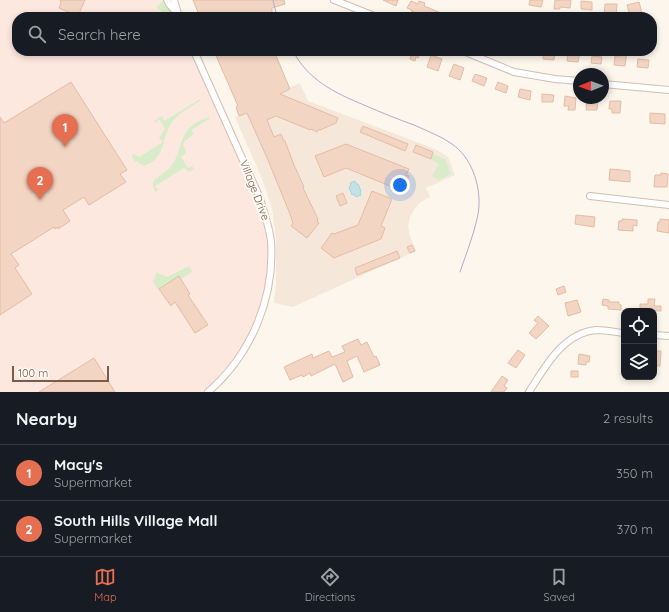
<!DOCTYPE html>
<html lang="en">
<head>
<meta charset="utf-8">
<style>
	:root { --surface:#171b24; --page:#242831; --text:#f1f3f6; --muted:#9ea1a6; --line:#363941; --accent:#e76f51 }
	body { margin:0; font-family:Quicksand,sans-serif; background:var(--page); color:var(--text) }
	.controls { position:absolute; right:12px; bottom:12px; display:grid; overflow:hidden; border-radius:8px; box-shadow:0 2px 6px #0003 }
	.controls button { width:36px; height:36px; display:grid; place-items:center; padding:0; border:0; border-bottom:1px solid var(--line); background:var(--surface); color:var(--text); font:20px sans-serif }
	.compass { position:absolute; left:573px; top:68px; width:36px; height:36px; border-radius:50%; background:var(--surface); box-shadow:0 2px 6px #0003; rotate:269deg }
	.scale { position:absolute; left:12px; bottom:10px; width:97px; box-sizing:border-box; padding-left:4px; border:2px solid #7a5c4d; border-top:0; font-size:11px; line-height:14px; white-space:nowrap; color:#7a5c4d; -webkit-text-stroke:3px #fffaf3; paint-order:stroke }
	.you { position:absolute; left:400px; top:185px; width:14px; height:14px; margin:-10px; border:3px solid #fff; border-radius:50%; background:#1a73e8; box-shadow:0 0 0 6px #1a73e833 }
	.badge { display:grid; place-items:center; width:26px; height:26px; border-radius:50%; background:var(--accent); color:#fff; font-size:13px; font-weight:700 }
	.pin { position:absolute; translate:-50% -33px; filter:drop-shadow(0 1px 2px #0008) }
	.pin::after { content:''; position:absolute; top:21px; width:14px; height:12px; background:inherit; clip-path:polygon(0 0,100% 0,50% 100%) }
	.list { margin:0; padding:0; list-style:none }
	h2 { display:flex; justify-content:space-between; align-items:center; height:52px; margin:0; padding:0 16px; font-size:17px }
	h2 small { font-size:13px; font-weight:400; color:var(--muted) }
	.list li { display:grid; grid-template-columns:26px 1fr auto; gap:12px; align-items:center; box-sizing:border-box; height:56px; padding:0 16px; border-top:1px solid var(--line) }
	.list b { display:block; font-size:15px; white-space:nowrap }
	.list p { margin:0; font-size:13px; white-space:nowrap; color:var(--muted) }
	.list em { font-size:13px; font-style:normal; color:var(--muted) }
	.icon { flex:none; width:22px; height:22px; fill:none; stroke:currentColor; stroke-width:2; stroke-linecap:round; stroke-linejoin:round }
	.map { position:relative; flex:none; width:669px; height:392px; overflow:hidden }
	.search { position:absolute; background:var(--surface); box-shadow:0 2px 6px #0003; left:12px; right:12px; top:12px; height:44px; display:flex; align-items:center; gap:10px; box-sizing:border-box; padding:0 14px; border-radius:16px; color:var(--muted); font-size:15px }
	.sheet { height:164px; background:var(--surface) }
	nav { display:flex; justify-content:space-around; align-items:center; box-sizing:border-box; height:56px; border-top:1px solid var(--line); background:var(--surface); font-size:11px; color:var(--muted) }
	nav a { display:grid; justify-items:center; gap:2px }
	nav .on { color:var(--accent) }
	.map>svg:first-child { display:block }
</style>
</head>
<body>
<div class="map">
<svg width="669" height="392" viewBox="0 0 669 392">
	<rect width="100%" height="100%" fill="#fdf6ec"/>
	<path fill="#f5e8da" d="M300,83L308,101L435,149L448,157L455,175L426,188L430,197L421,202L415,208L410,217L408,227L410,236L416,251L293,307L274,303L276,283V238L272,209L263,181L235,117L244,114L243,109Z"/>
	<path fill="#fde8e0" d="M0,0H167L179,17H17V51H194L259,196L271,241L269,288L247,344L208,392H0Z"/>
	<g fill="#d8ecc9">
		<path d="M164,0H166L171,12L166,15L156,7L160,4Z"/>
		<path d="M200,99V101C189,108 177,114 170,125C161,141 166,158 144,166L140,164L137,161L135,162L132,156L133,154L139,157L163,142L159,138L165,129L159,119L155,123L154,121L162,116L164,121Z"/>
		<path d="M209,117V119L191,130L194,134L186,140L183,144L186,153L181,157L188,168L192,166L194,169L189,172L184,168L155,186L159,190L155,192L153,186V182C159,175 167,172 172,165C184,148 177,135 197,122C201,120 204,118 209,117Z"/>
		<path d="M433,154L445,159L451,174L439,180L432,176L439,164L431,159Z"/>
		<path d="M189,266L192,272L181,279L179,276L158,290L153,281L155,278L156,272L167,277Z"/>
	</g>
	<path fill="#bfe3e8" stroke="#a5d3da" d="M355,181L356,184H358L361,191L360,192L361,195L356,197L354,194L352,195L349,187L351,186L350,183Z"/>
	<g fill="#f3d5c3" stroke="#e6bba3">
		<path d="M60,0H85L78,16L59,8L61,3Z"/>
		<path d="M193,0H284L285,4L272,8V13L266,17H200Z"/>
		<path d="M383,0H398L396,6Z"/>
		<path d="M530,0H543L541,7L529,5Z"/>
		<path d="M555,0H571L570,8L560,7V9H554Z"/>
		<path d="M411,1L418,4L419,1L425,3L424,6L451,17H431L417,12V13L411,11L412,10L407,8Z"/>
		<path d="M581,1L592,2V10L581,9Z"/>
		<path d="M639,2L642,13L630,16L627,5Z"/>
		<path d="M605,4H617L616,17L604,16Z"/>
		<path d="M214,51H274L290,89L280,94L338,118L336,123L320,130L319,129L317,132L311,129L310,130L276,116L267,120L274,137L281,134L284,141H285L294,165L304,187L303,188L318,219L317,222L319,223L307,238L291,226L293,223L290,214L268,160L247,113L239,116L236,107L238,106Z"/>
		<path d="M399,51H421L418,58L416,57L415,61L410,59L411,56Z"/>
		<path d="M544,51H555L554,60L543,59Z"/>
		<path d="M574,51H580L578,62L567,61L568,53L574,54Z"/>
		<path d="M619,51H627L625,66L614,65L615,56H619Z"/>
		<path d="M431,55L442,59L438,71L427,67Z"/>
		<path d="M592,56L602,57L601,64L591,63Z"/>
		<path d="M638,59L649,60L648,68L637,67Z"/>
		<path d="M454,64L464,68L460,80L449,76Z"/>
		<path d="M475,74L487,78L484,86L472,81Z"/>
		<path d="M71,82L127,170L120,174L126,182L89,205L84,197L63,210L70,221L58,229V227L55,229L54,227L11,254L19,265L15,268L32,294L0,315V117L4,123Z"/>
		<path d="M498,82L508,86L506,93L495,89Z"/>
		<path d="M520,89L531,91L530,100L518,97Z"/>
		<path d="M542,94L554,95L553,102H542Z"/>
		<path d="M565,96L576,98L575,110H568L569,106H564Z"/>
		<path d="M587,98L598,99L597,110H586Z"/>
		<path d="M610,101H621L620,113H612V109H609Z"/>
		<path d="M650,113L665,114V124L650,123Z"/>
		<path d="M363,126L408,144L405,151L360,132Z"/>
		<path d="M346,144L409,169L406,175L409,176L402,191L346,168L324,177L315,156Z"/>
		<path d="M416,145L433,152L431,159L413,152Z"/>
		<path d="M610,169L630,171V182L609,180Z"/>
		<path d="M661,173L668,174L667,187H654L655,175H661Z"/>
		<path d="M372,191L392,199L381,226L385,228L381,239L334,258L321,248L332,233L334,234L358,225Z"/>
		<path d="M343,193L347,203L340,206L336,196Z"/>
		<path d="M576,215L595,217L594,227L575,224Z"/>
		<path d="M622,219L637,220V226L633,225V231L618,230L619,221H622Z"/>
		<path d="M660,219L669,220V233L657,231L658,222H660Z"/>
		<path d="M412,245L415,251L410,253L407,247Z"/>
		<path d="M397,251L400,258L357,275L355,268Z"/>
		<path d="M179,276L190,294L188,295L208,325L195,333L175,302L171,306L159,289Z"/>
		<path d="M564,286L566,292L558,295L556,289Z"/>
		<path d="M603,299L609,300V302H619V304L621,305V310L608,309V306L602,305Z"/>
		<path d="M648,299H655L654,306H661V311L640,310V304H648Z"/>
		<path d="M577,300L581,312L568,316L565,303Z"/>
		<path d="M538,316L549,326L536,339L529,333L538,323L534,320Z"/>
		<path d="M358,339L361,345L367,342L374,357L376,356L380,365L364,372L357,356L347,361L353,377L343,382L335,364L311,376L310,373L303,377L302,375L290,380L284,367L312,354L313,358L329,351L332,357L345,352L342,346Z"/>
		<path d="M518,350L525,355L516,368L508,363Z"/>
		<path d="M656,351H661L660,366H654V354H655Z"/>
		<path d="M579,354L590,356L589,362H586V365L578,364Z"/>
		<path d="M94,358L115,392H39Z"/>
		<rect x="571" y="371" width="7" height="6"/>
		<path d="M502,376L508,380L504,386L507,388L504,392H491Z"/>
	</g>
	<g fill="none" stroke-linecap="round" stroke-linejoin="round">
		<defs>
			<g id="minor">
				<path d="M167,0L169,4L176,12"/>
				<path d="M174,0L179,17"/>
				<path d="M334,0L377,17"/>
				<path d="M194,51L259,196C264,211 269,226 271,241C275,298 251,355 208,392"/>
				<path d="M463,51L514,72L555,79L579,81"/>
				<path d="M603,84L669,90"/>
				<path d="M590,196L669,205"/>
				<path d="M654,335L669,336"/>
				<path d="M529,392C545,367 563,333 596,330C605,330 615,332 624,333"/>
			</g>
		</defs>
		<use href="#minor" stroke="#d1beb0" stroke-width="8"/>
		<use href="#minor" stroke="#fff" stroke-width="6"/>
		<g stroke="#b9a8c9" stroke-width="1">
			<path d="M273,0L277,17"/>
			<path d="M293,51C308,80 335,93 364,105C380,112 397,119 414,125C427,131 441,136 452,144C471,157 480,183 479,206C478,224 466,254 460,272"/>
		</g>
	</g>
	<g text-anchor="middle" stroke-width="4" stroke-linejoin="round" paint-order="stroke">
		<g font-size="11" fill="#7a5c4d" stroke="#fffaf3">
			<text transform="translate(255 190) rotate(69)" y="4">Village Drive</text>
		</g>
	</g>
</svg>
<div class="controls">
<button><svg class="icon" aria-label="locate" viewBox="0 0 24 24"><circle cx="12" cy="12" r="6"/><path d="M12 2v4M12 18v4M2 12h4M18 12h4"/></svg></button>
<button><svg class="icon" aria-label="layers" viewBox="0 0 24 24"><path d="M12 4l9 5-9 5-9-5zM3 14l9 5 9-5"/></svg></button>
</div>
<svg class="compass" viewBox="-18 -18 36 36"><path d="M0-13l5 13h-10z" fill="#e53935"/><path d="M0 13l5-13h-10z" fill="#9ea1a6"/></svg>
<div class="scale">100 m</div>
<div class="you"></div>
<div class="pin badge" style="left:65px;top:147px">1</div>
<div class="pin badge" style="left:40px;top:200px">2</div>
<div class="search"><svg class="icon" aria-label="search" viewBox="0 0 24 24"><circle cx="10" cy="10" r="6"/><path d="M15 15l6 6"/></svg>Search here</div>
</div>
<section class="sheet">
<h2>Nearby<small>2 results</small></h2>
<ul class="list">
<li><span class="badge">1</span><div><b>Macy's</b><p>Supermarket</p></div><em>350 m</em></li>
<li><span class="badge">2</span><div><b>South Hills Village Mall</b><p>Supermarket</p></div><em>370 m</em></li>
</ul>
</section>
<nav>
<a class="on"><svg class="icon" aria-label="map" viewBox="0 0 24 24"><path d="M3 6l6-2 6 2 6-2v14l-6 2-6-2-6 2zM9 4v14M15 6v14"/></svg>Map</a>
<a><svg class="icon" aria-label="directions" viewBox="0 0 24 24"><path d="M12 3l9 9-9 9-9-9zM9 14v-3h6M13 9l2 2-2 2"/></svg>Directions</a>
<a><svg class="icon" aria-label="saved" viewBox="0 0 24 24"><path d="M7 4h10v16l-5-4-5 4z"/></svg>Saved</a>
</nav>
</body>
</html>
